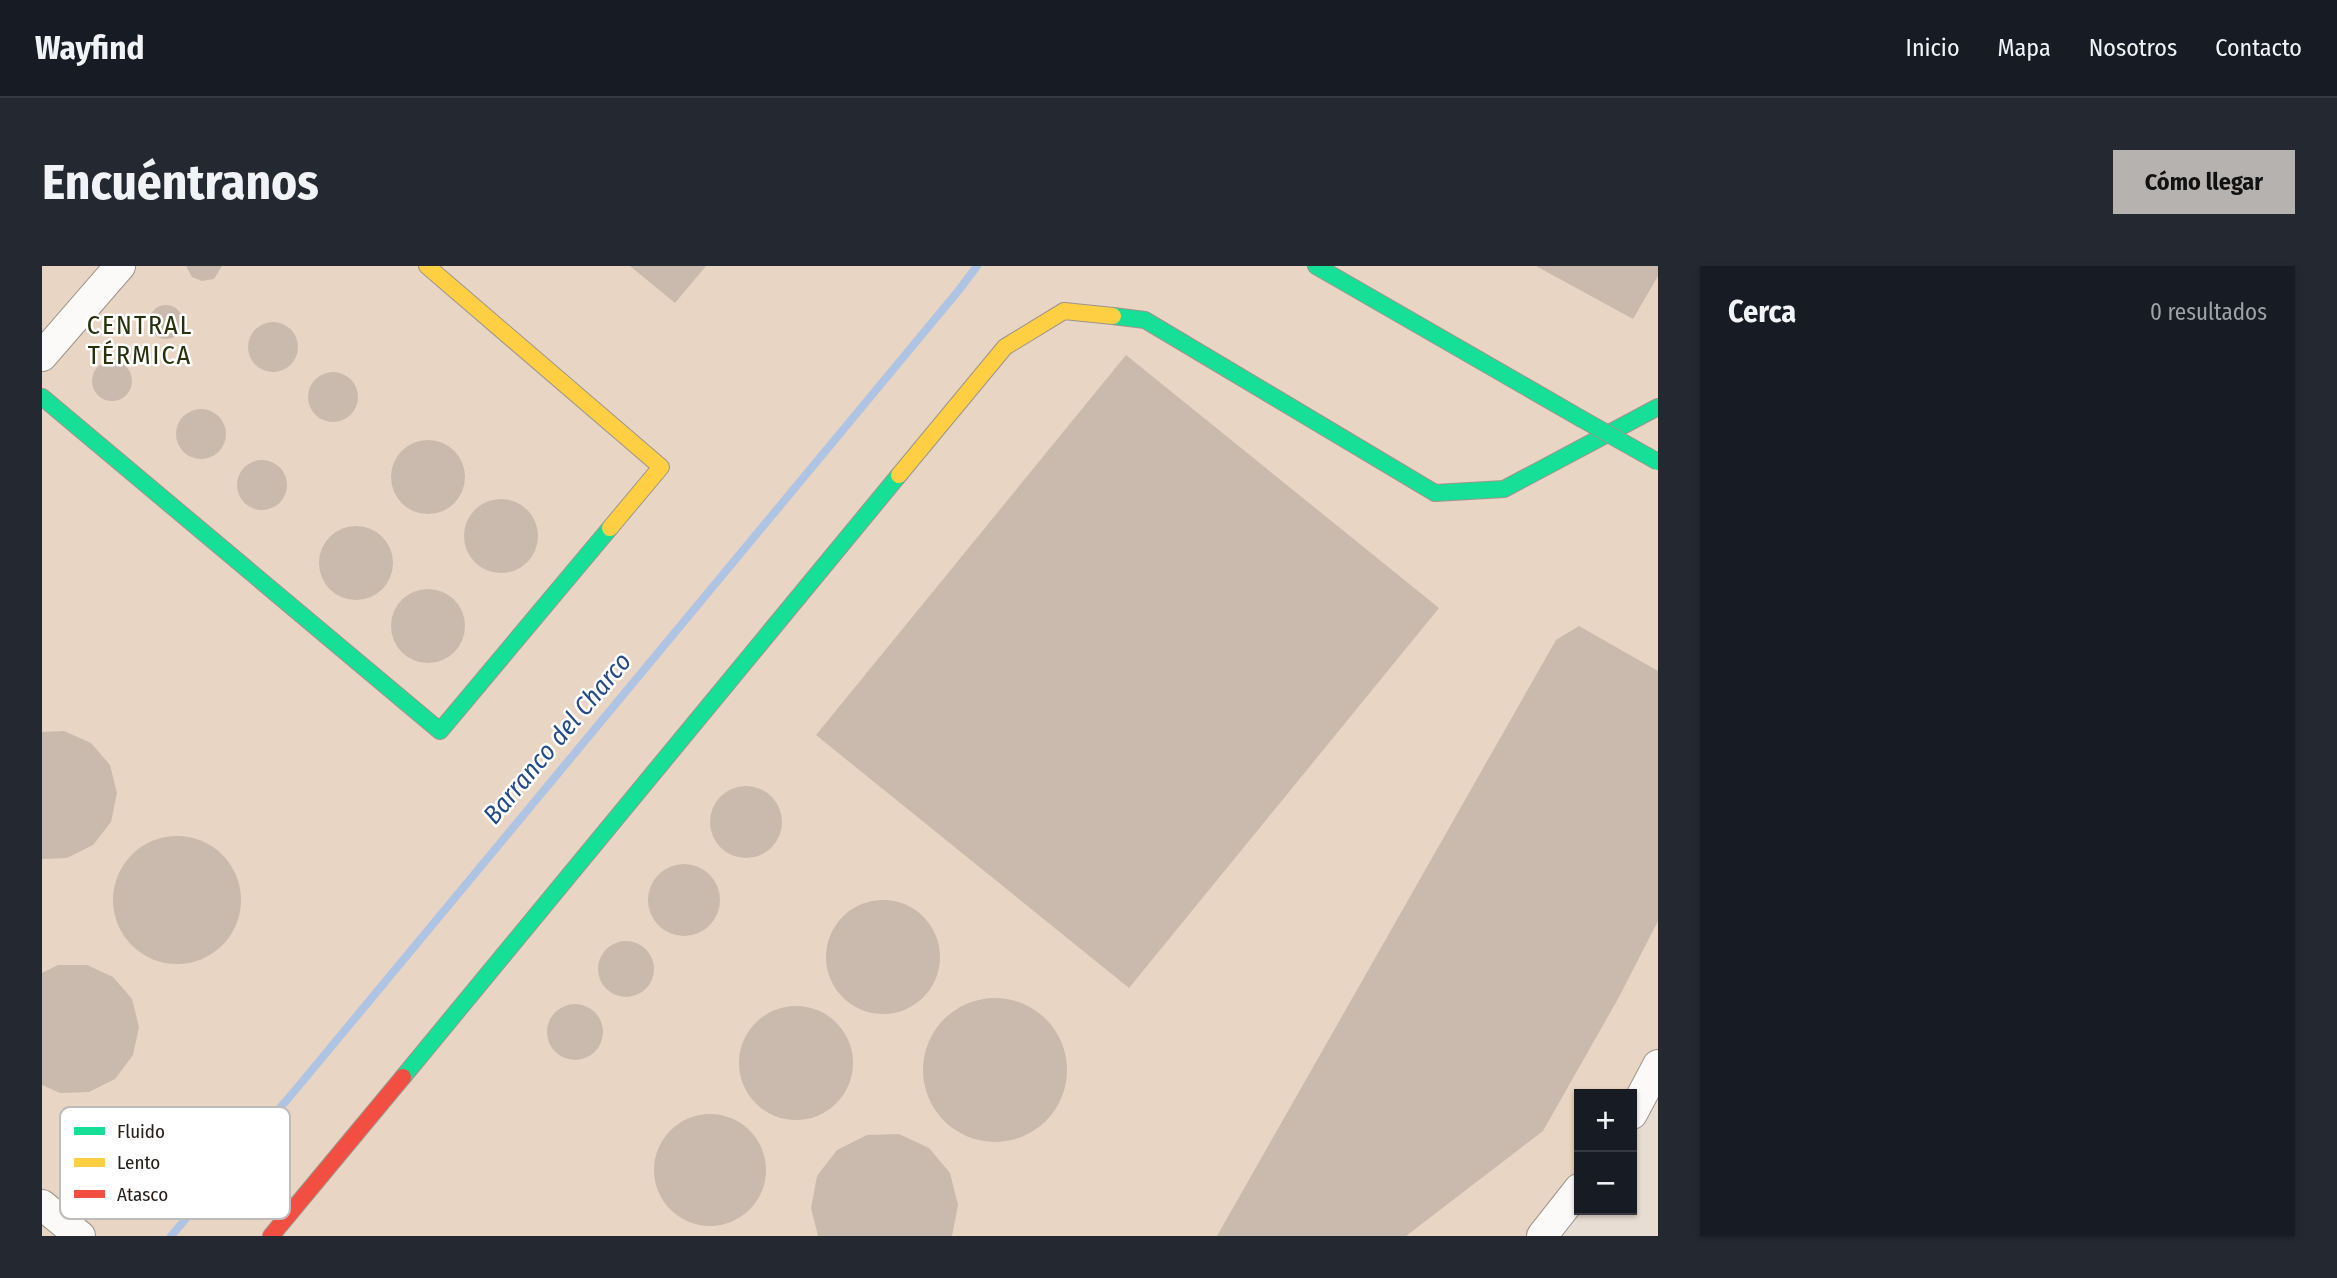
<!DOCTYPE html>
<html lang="es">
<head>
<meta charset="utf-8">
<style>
	:root { --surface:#171b24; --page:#242831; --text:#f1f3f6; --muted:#9ea1a6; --line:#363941; --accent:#b5b2b0 }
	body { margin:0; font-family:"Fira Sans Condensed",sans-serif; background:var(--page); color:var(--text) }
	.controls { position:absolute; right:21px; bottom:21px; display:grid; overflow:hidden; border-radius:0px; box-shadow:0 2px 5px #0004 }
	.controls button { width:63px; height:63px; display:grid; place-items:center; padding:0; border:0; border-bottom:2px solid var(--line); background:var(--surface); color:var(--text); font:35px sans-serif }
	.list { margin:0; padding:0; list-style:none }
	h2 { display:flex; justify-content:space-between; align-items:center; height:91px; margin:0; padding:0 28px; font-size:30px }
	h2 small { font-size:23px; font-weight:400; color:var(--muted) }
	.map { position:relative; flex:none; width:1616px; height:970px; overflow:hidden; border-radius:0px }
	header { display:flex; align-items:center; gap:42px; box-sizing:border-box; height:98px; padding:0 35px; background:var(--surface); border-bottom:2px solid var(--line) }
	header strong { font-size:33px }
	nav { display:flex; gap:38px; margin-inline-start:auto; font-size:24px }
	.intro { display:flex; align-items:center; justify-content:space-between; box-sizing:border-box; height:168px; padding:0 42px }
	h1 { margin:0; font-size:49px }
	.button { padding:18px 32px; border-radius:0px; background:var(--accent); color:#111; font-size:24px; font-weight:700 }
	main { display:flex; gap:42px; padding:0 42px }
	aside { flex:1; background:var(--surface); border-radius:0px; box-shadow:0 2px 5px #0004 }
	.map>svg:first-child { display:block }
</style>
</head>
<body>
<header>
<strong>Wayfind</strong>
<nav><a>Inicio</a><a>Mapa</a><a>Nosotros</a><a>Contacto</a></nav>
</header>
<div class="intro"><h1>Encuéntranos</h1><a class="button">Cómo llegar</a></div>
<main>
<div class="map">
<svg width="1616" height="970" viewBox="0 0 1616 970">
	<rect width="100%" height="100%" fill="#e8ddd2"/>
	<path fill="#e9d5c3" d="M0,0H1616V809L1590,828H1537V923L1500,970H0Z"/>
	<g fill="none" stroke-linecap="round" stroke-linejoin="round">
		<path stroke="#afc3e3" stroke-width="8" d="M129,970L255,822L917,24L935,0"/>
	</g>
	<g fill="#c9baad">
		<path d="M144,0H180L172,13L160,15L150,11Z"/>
		<path d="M588,0H664L633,37Z"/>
		<path d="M1494,0H1616V10L1591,53Z"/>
		<circle cx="124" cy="56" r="17"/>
		<circle cx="231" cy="81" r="25"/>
		<path d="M1084,89L1397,342L1087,722L774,469Z"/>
		<circle cx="70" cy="115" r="20"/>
		<circle cx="291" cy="131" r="25"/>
		<circle cx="159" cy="168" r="25"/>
		<circle cx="386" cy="211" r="37"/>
		<circle cx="220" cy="219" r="25"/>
		<circle cx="459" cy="270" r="37"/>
		<circle cx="314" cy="297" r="37"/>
		<circle cx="386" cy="360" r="37"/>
		<path d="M1537,360L1616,405V655L1577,731L1501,865L1364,970H1175L1514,374Z"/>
		<path d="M22,465L49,477L68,499L75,527L69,556L51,579L25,592L0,593V466Z"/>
		<circle cx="704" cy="556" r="36"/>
		<circle cx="135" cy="634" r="64"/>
		<circle cx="642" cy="634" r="36"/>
		<circle cx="841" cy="691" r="57"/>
		<circle cx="584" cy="703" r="28"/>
		<path d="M16,699H45L71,711L90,733L97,761L91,789L73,813L47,826L18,827L0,819V707Z"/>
		<circle cx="953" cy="804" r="72"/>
		<circle cx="533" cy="766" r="28"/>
		<circle cx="754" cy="797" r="57"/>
		<circle cx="668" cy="904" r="56"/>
		<path d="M857,868L887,882L908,907L916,939L910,970H776L769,942L775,910L795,884L825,869Z"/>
	</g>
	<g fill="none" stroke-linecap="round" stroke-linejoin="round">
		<defs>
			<g id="street">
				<path d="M0,90L78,0"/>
				<path d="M1590,848L1616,799"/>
				<path d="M0,939L38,970"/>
				<path d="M1500,970L1537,923"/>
			</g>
			<g id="fast">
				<path d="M1274,0L1538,152"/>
				<path d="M1071,50L1103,54L1393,227L1462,223L1616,141"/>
				<path d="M0,131L398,465L568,262"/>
				<path d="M361,811L857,209"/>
			</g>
			<g id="slow">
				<path d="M385,0L619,201L568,262"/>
				<path d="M857,209L963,81L1022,45L1071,50"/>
			</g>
			<path id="jam" d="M229,970L361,811"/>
		</defs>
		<use href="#street" stroke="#9d948c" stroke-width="32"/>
		<use href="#fast" stroke="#9d948c" stroke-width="18"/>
		<use href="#slow" stroke="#9d948c" stroke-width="18"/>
		<use href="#jam" stroke="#9d948c" stroke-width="18"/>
		<use href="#street" stroke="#fcfaf8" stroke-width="30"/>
		<use href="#fast" stroke="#16e098" stroke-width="16"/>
		<use href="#slow" stroke="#ffcf43" stroke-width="16"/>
		<use href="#jam" stroke="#f24e42" stroke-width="16"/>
		<defs>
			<path id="fast-bridge" d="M1538,152L1616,196"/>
		</defs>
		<use href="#fast-bridge" stroke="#9d948c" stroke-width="18" stroke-linecap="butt"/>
		<use href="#fast-bridge" stroke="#16e098" stroke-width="16"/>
	</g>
	<g text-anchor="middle" stroke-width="5" stroke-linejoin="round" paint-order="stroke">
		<g font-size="26" letter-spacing="2" fill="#27320d" stroke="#fff">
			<text x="98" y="68">CENTRAL<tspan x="98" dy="30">TÉRMICA</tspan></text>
		</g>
		<g font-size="26" font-style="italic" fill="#234a87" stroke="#fff">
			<text transform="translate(515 472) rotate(-50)" y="9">Barranco del Charco</text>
		</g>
	</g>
	<rect x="18" y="841" width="230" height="112" rx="10" fill="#fff" stroke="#bebcba" stroke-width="2"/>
	<rect x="32" y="861" width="31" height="8" fill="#16e098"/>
	<rect x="32" y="892" width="31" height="9" fill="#ffcf43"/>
	<rect x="32" y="924" width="31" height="8" fill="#f24e42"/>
	<g font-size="19" fill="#282019">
		<text x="75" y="872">Fluido</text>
		<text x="75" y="903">Lento</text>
		<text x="75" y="935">Atasco</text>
	</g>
</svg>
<div class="controls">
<button>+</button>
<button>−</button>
</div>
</div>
<aside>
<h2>Cerca<small>0 resultados</small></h2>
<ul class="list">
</ul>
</aside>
</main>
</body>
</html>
